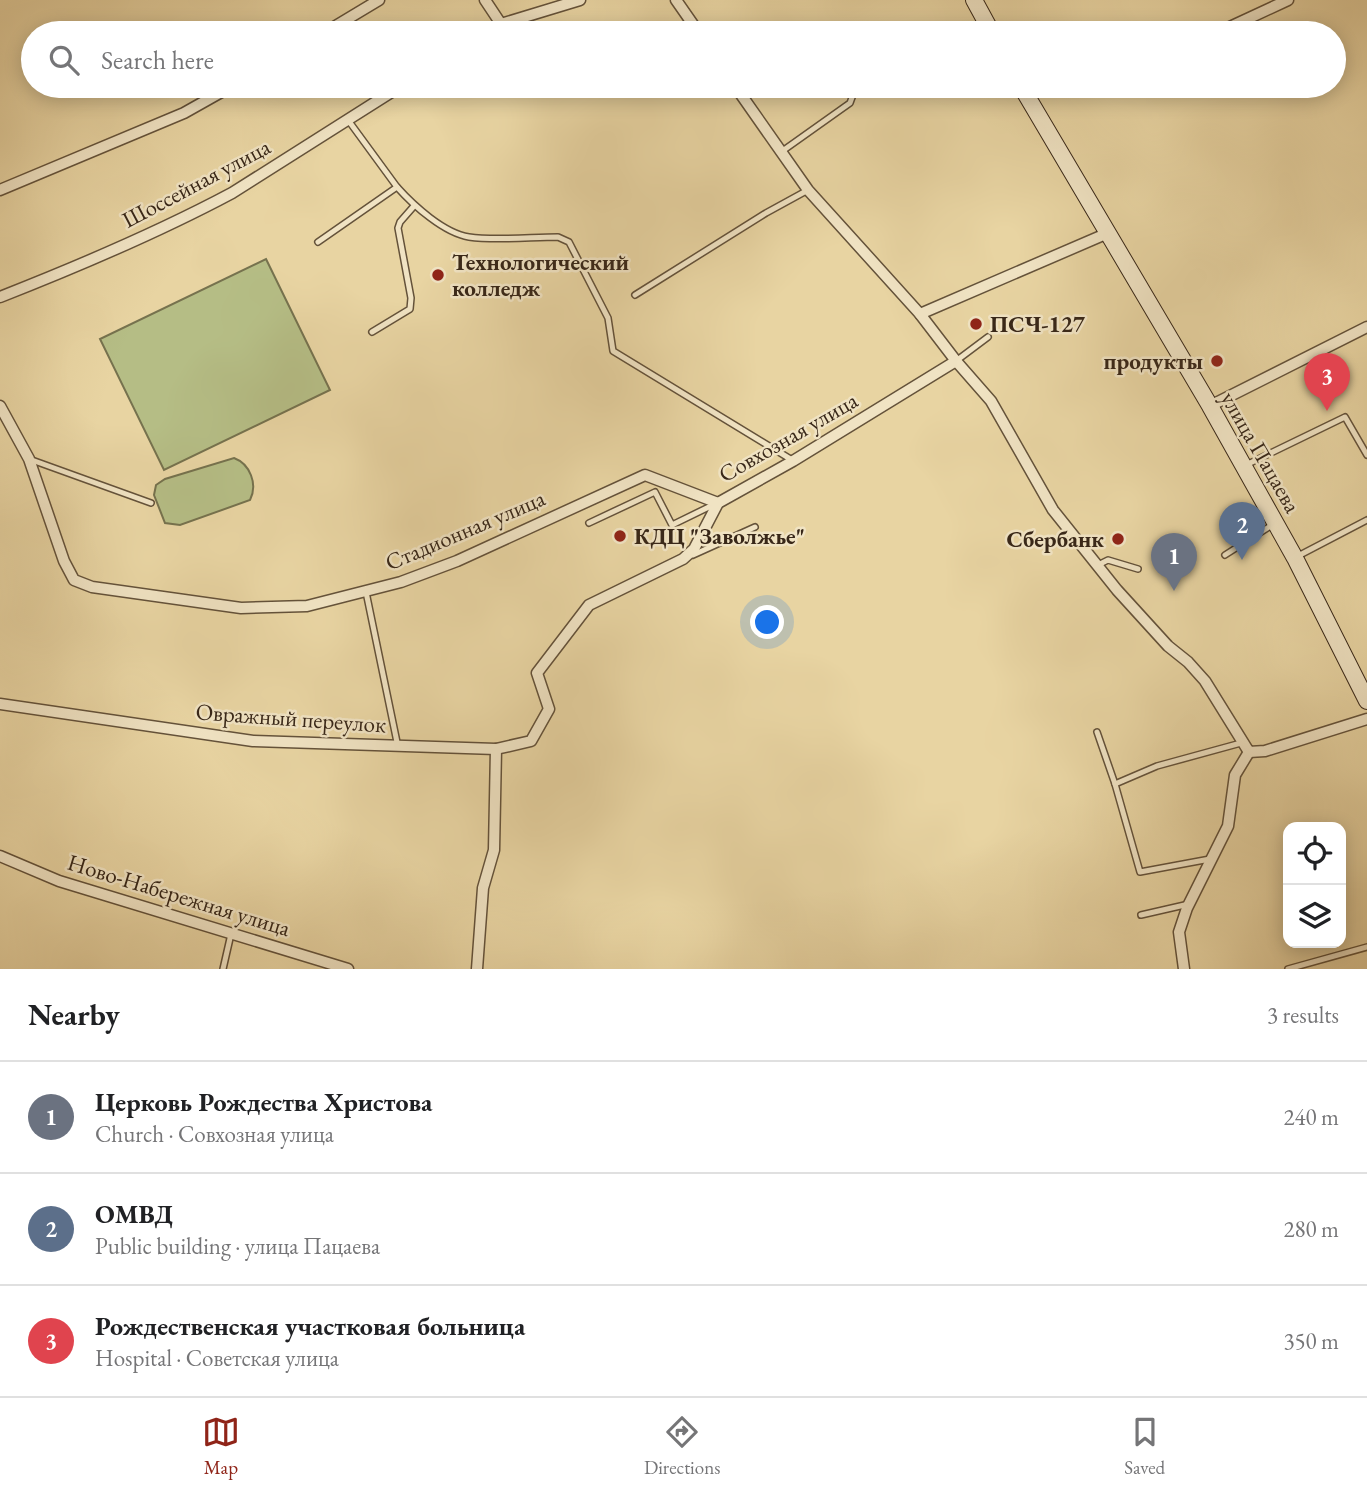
<!DOCTYPE html>
<html lang="en">
<head>
<meta charset="utf-8">
<style>
	:root { --surface:#fff; --page:#f6f6f6; --text:#202124; --muted:#757577; --line:#e0e0e0; --accent:#8f2418 }
	body { margin:0; font-family:"EB Garamond",serif; background:var(--page); color:var(--text) }
	.controls { position:absolute; right:21px; bottom:21px; display:grid; overflow:hidden; border-radius:14px; box-shadow:0 4px 18px #0003 }
	.controls button { width:63px; height:63px; display:grid; place-items:center; padding:0; border:0; border-bottom:2px solid var(--line); background:var(--surface); color:var(--text); font:35px sans-serif }
	.you { position:absolute; left:768px; top:623px; width:24px; height:24px; margin:-18px; border:5px solid #fff; border-radius:50%; background:#1a73e8; box-shadow:0 0 0 10px #1a73e833 }
	.badge { display:grid; place-items:center; width:46px; height:46px; border-radius:50%; background:var(--accent); color:#fff; font-size:23px; font-weight:700 }
	.pin { position:absolute; translate:-50% -58px; filter:drop-shadow(0 2px 4px #0008) }
	.pin::after { content:''; position:absolute; top:37px; width:24px; height:21px; background:inherit; clip-path:polygon(0 0,100% 0,50% 100%) }
	.list { margin:0; padding:0; list-style:none }
	h2 { display:flex; justify-content:space-between; align-items:center; height:91px; margin:0; padding:0 28px; font-size:30px }
	h2 small { font-size:23px; font-weight:400; color:var(--muted) }
	.list li { display:grid; grid-template-columns:46px 1fr auto; gap:21px; align-items:center; box-sizing:border-box; height:112px; padding:0 28px; border-top:2px solid var(--line) }
	.list b { display:block; font-size:26px; white-space:nowrap }
	.list p { margin:0; font-size:23px; white-space:nowrap; color:var(--muted) }
	.list em { font-size:23px; font-style:normal; color:var(--muted) }
	.icon { flex:none; width:38px; height:38px; fill:none; stroke:currentColor; stroke-width:2; stroke-linecap:round; stroke-linejoin:round }
	.map { position:relative; flex:none; width:1367px; height:969px; overflow:hidden }
	.search { position:absolute; background:var(--surface); box-shadow:0 4px 18px #0003; left:21px; right:21px; top:21px; height:77px; display:flex; align-items:center; gap:18px; box-sizing:border-box; padding:0 24px; border-radius:38px; color:var(--muted); font-size:26px }
	.sheet { height:427px; background:var(--surface) }
	nav { display:flex; justify-content:space-around; align-items:center; box-sizing:border-box; height:98px; border-top:2px solid var(--line); background:var(--surface); font-size:19px; color:var(--muted) }
	nav a { display:grid; justify-items:center; gap:4px }
	nav .on { color:var(--accent) }
	.map>svg:first-child { display:block }
</style>
</head>
<body>
<div class="map">
<svg width="1367" height="969" viewBox="0 0 1367 969">
	<rect width="100%" height="100%" fill="#e8d4a2"/>
	<filter id="stains"><feTurbulence type="fractalNoise" baseFrequency=".00286" numOctaves="4"/><feColorMatrix values="0 0 0 0 .2 0 0 0 0 .09 0 0 0 0 .02 0 0 0 .5 -.17"/></filter>
	<radialGradient id="worn" r=".72"><stop offset=".6" stop-color="#630" stop-opacity="0"/><stop offset="1" stop-color="#630" stop-opacity=".3"/></radialGradient>
	<g fill="#b5bd85" stroke="#76724e" stroke-width="2">
		<path d="M266,259L330,390L164,470L100,339Z"/>
		<path d="M234,458C250,464 258,484 250,500L180,525L165,523L154,495L156,485L165,479Z"/>
	</g>
	<g fill="none" stroke-linecap="round" stroke-linejoin="round">
		<defs>
			<g id="lane">
				<path d="M781,152L850,103L854,92L850,86"/>
				<path d="M397,187C414,206 444,233 469,237C495,241 532,237 558,237L569,242L608,318L613,351L792,460"/>
				<path d="M318,242L397,187L348,120"/>
				<path d="M635,295L766,213L808,190"/>
				<path d="M372,332L410,309L411,298L398,228L400,222L414,206"/>
				<path d="M956,361L988,337"/>
				<path d="M29,459L151,503"/>
				<path d="M1246,465L1345,417L1367,455"/>
				<path d="M589,523L655,492L672,525L715,504"/>
				<path d="M693,555L755,527"/>
				<path d="M1225,555L1272,525"/>
				<path d="M1298,556L1367,520"/>
				<path d="M1098,565L1108,560L1138,569"/>
				<path d="M366,592L398,747"/>
				<path d="M1097,732L1115,784L1140,872L1210,859"/>
				<path d="M1115,784L1157,766L1241,743"/>
				<path d="M1141,915L1189,904"/>
				<path d="M223,969L231,934"/>
				<path d="M1288,969L1367,947"/>
			</g>
			<g id="street">
				<path d="M485,0L501,24"/>
				<path d="M676,0L699,33"/>
				<path d="M324,33L379,0"/>
				<path d="M482,33L501,24L580,0"/>
				<path d="M1217,33L1288,0"/>
				<path d="M735,86L808,190L920,314L956,361L991,401L1053,510L1117,590L1168,646L1188,662L1205,681L1249,752L1265,751L1367,719"/>
				<path d="M1025,95L1046,86"/>
				<path d="M0,190L184,113L232,86"/>
				<path d="M0,297C79,266 157,233 232,193L401,86"/>
				<path d="M920,314L1108,233"/>
				<path d="M0,406L29,459L64,561L74,580L92,587L241,608L307,606L401,582L457,561L645,475L718,503"/>
				<path d="M1210,406L1367,327"/>
				<path d="M0,704L253,741L496,749"/>
				<path d="M0,856L59,881L348,969"/>
				<path d="M477,969L483,888L494,850L496,749L531,741L549,709L537,673L589,605L683,559L694,549L718,503L793,461L956,361"/>
				<path d="M1184,969L1179,932L1187,908L1228,826L1235,775L1249,752"/>
			</g>
			<g id="secondary">
				<path d="M974,0L992,33"/>
				<path d="M1021,86L1210,406L1295,558L1367,701"/>
			</g>
		</defs>
		<use href="#lane" stroke="#64523a" stroke-width="8"/>
		<use href="#street" stroke="#64523a" stroke-width="13"/>
		<use href="#secondary" stroke="#382718" stroke-width="18"/>
		<use href="#lane" stroke="#f0e3c3" stroke-width="5"/>
		<use href="#street" stroke="#f0e3c3" stroke-width="10"/>
		<use href="#secondary" stroke="#f0e3c3" stroke-width="16"/>
	</g>
	<g fill="#8f2418" stroke="#f0e3c3" stroke-width="2.5">
		<circle cx="438" cy="275" r="7"/>
		<circle cx="976" cy="324" r="7"/>
		<circle cx="1217" cy="361" r="7"/>
		<circle cx="620" cy="536" r="7"/>
		<circle cx="1118" cy="539" r="7"/>
	</g>
	<g text-anchor="middle" stroke-width="5" stroke-linejoin="round" paint-order="stroke">
		<g font-size="23" fill="#382718" stroke="#f0e3c3">
			<text transform="translate(196 183) rotate(-28)" y="8">Шоссейная улица</text>
			<text transform="translate(788 437) rotate(-30)" y="8">Совхозная улица</text>
			<text transform="translate(1261 452) rotate(60)" y="8">улица Пацаева</text>
			<text transform="translate(465 530) rotate(-23)" y="8">Стадионная улица</text>
			<text transform="translate(291 718) rotate(4)" y="8">Овражный переулок</text>
			<text transform="translate(179 895) rotate(17)" y="8">Ново-Набережная улица</text>
		</g>
		<g font-size="23" font-weight="bold" fill="#382718" stroke="#f0e3c3" text-anchor="start">
			<text x="452" y="270">Технологический<tspan x="452" dy="26">колледж</tspan></text>
			<text x="990" y="332">ПСЧ-127</text>
			<text x="1203" y="369" text-anchor="end">продукты</text>
			<text x="634" y="544">КДЦ "Заволжье"</text>
			<text x="1104" y="547" text-anchor="end">Сбербанк</text>
		</g>
	</g>
	<rect width="100%" height="100%" filter="url(#stains)"/>
	<rect width="100%" height="100%" fill="url(#worn)"/>
</svg>
<div class="controls">
<button><svg class="icon" aria-label="locate" viewBox="0 0 24 24"><circle cx="12" cy="12" r="6"/><path d="M12 2v4M12 18v4M2 12h4M18 12h4"/></svg></button>
<button><svg class="icon" aria-label="layers" viewBox="0 0 24 24"><path d="M12 4l9 5-9 5-9-5zM3 14l9 5 9-5"/></svg></button>
</div>
<div class="you"></div>
<div class="pin badge" style="left:1174px;top:591px;background:#6b7280">1</div>
<div class="pin badge" style="left:1242px;top:560px;background:#5c6f8a">2</div>
<div class="pin badge" style="left:1327px;top:411px;background:#e0444e">3</div>
<div class="search"><svg class="icon" aria-label="search" viewBox="0 0 24 24"><circle cx="10" cy="10" r="6"/><path d="M15 15l6 6"/></svg>Search here</div>
</div>
<section class="sheet">
<h2>Nearby<small>3 results</small></h2>
<ul class="list">
<li><span class="badge" style="background:#6b7280">1</span><div><b>Церковь Рождества Христова</b><p>Church · Совхозная улица</p></div><em>240 m</em></li>
<li><span class="badge" style="background:#5c6f8a">2</span><div><b>ОМВД</b><p>Public building · улица Пацаева</p></div><em>280 m</em></li>
<li><span class="badge" style="background:#e0444e">3</span><div><b>Рождественская участковая больница</b><p>Hospital · Советская улица</p></div><em>350 m</em></li>
</ul>
</section>
<nav>
<a class="on"><svg class="icon" aria-label="map" viewBox="0 0 24 24"><path d="M3 6l6-2 6 2 6-2v14l-6 2-6-2-6 2zM9 4v14M15 6v14"/></svg>Map</a>
<a><svg class="icon" aria-label="directions" viewBox="0 0 24 24"><path d="M12 3l9 9-9 9-9-9zM9 14v-3h6M13 9l2 2-2 2"/></svg>Directions</a>
<a><svg class="icon" aria-label="saved" viewBox="0 0 24 24"><path d="M7 4h10v16l-5-4-5 4z"/></svg>Saved</a>
</nav>
</body>
</html>
